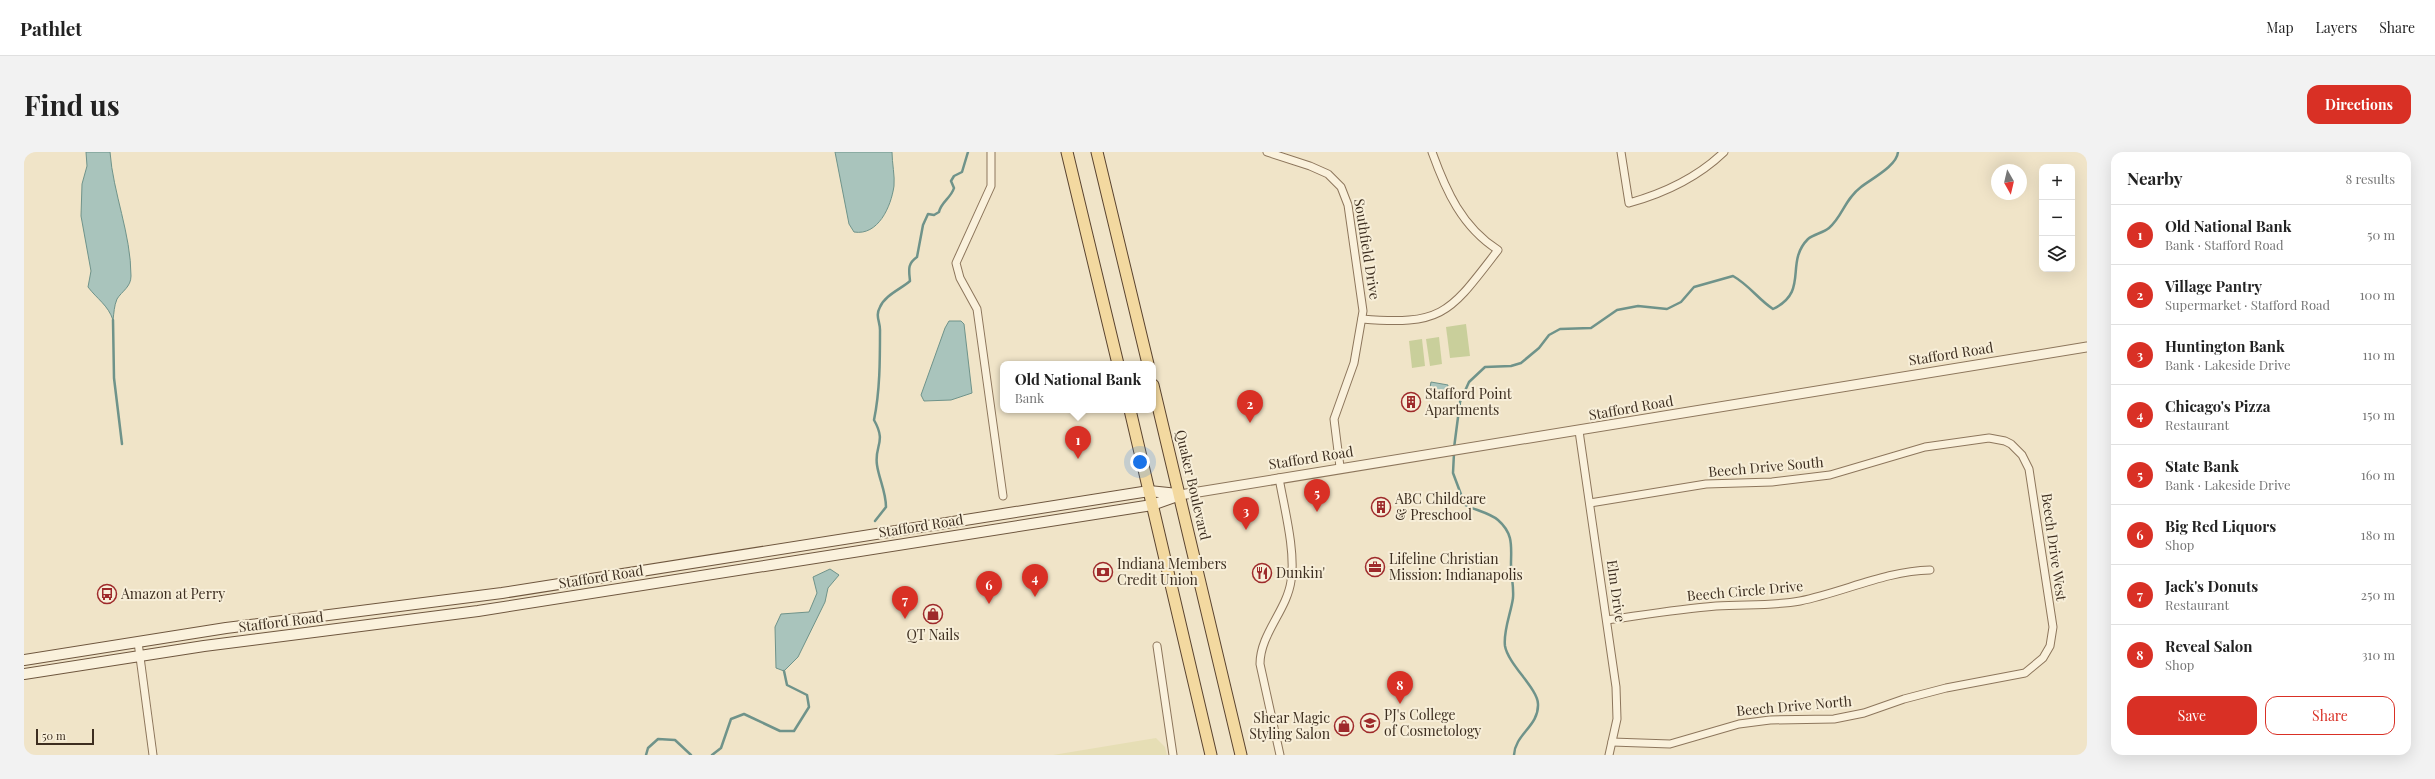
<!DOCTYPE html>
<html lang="en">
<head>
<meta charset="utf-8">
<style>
	:root { --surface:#fff; --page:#f2f2f2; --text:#222; --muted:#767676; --line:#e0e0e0; --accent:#d93025 }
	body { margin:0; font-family:"Playfair Display",serif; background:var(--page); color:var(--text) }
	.controls { position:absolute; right:12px; top:12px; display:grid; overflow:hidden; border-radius:8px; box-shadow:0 4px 16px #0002 }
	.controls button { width:36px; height:36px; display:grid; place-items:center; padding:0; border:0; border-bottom:1px solid var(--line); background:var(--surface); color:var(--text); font:20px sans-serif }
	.compass { position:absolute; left:1967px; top:12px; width:36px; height:36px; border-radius:50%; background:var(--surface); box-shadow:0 4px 16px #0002; rotate:172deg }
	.scale { position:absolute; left:12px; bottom:10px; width:58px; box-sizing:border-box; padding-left:4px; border:2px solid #3d2e20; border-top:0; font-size:11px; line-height:14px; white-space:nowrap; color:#3d2e20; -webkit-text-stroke:3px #f7eed8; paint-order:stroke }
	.you { position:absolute; left:1116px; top:310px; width:14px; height:14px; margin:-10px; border:3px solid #fff; border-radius:50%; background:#1a73e8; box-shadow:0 0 0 6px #1a73e833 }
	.badge { display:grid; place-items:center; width:26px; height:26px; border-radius:50%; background:var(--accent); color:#fff; font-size:13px; font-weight:700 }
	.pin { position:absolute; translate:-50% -33px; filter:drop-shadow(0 1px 2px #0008) }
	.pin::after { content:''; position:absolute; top:21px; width:14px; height:12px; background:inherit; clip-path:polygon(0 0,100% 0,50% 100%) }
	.popup { position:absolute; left:976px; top:209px; width:156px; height:52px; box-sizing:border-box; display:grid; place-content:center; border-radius:8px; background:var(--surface); filter:drop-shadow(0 1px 3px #0005); font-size:13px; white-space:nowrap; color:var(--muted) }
	.popup b { font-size:15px; color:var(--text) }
	.popup::after { content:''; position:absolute; left:50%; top:100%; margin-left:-8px; border:8px solid transparent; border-top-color:var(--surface) }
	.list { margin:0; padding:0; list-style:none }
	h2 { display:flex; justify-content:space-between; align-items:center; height:52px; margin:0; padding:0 16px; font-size:17px }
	h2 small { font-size:13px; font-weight:400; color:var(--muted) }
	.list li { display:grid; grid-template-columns:26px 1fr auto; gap:12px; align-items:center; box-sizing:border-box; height:60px; padding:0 16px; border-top:1px solid var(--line) }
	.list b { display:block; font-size:15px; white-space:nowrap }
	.list p { margin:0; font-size:13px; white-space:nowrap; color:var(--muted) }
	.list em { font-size:13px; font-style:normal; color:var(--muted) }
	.actions { display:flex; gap:8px; padding:12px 16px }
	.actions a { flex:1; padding:9px 0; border:1px solid var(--accent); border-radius:12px; text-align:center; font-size:14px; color:var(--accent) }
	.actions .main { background:var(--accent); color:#fff }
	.icon { flex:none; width:22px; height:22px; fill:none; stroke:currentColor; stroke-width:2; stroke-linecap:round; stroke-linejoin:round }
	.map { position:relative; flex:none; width:2063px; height:603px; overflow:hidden; border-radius:12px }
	header { display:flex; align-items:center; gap:24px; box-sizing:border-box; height:56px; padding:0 20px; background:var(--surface); border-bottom:1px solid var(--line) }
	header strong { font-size:19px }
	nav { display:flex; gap:22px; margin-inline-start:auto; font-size:14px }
	.intro { display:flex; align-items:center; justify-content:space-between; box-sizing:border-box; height:96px; padding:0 24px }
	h1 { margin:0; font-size:28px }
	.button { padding:10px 18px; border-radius:12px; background:var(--accent); color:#fff; font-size:14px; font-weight:700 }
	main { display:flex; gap:24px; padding:0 24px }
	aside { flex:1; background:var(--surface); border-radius:12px; box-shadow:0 4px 16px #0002 }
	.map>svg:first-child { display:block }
</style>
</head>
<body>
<header>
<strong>Pathlet</strong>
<nav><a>Map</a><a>Layers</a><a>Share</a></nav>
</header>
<div class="intro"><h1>Find us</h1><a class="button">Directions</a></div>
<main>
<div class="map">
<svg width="2063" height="603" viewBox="0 0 2063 603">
	<rect width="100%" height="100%" fill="#f0e4c8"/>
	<path fill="#e6deb5" d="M1132,586L1141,595L1143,603H1029Z"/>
	<g fill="#c9cf9b">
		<path d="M1442,172L1446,204L1426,206L1422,175Z"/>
		<path d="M1415,185L1418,212L1406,214L1402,187Z"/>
		<path d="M1398,187L1401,214L1388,216L1385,189Z"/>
	</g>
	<g fill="#a9c4bc" stroke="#6f938a">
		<path d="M62,0H86C89,41 107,82 107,124C107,135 98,139 93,147C90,154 90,161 89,168C84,153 73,147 64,135L67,119L57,64L58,32L63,14Z"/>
		<path d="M811,0H868C868,11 871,24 870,34C867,55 854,84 830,80L825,72Z"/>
		<path d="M925,169H937L940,172L948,241L927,248L900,249L897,243L921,176Z"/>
		<path d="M1407,230L1424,233L1422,244L1405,241Z"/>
		<path d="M806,417L815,423L804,436L801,450L774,505L760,519L752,516L751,475L757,462L785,460L793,441L789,425Z"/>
	</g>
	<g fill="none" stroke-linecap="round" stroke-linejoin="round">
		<g stroke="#6f938a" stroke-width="2.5">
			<path d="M89,168L90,226L98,292"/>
			<path d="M1430,296L1436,250L1445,230L1461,215L1487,214L1497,211L1515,196L1525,183L1536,177L1567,176L1593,158L1614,154L1643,157L1657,150L1670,135L1709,124C1725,133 1734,147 1749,157C1786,139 1760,111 1784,87C1790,82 1799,81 1805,76C1819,64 1820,48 1837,35C1847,27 1873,14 1874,0"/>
			<path d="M1430,301L1429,321L1441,353C1451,358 1466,361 1474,368C1490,382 1487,395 1487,412C1487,424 1490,434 1489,446C1487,461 1479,479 1481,494C1484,512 1514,537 1514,552C1515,574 1491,582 1490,603"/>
			<path d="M851,369L862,355C862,340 855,327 853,313C850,293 863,291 850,268C856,239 856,208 856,178C856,169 851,164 856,155C861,143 877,137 886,129C885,118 883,112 893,105L899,73L904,62L910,63L915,60C917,50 927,46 930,36L927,29L930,24L938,20L944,0"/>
			<path d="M622,603L624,596L634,587L651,588L667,603"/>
			<path d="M688,603L697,596L707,567L720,562L756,579H770L785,555L783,543L763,533L760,519"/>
		</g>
		<defs>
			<g id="minor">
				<path d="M967,0V34L932,111L936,126L953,157L979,344"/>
				<path d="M1243,0L1286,14L1304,22L1317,35L1324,53L1339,159L1330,211L1310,267L1316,315"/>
				<path d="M1597,0L1605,51C1641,41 1673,26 1700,0"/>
				<path d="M1338,167C1420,174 1426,160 1474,98C1438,75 1422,39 1408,0"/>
				<path d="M1555,279L1592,535L1593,567L1585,603"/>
				<path d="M1255,326C1260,355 1272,400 1267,429C1263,458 1236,482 1236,512L1256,603"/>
				<path d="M1566,351L1682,332L1748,330L1806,323L1901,295L1965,286L1981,289L1987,292L1998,303L2005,317L2029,475L2026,494L2019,506L2001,521L1922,536L1880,547L1840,561L1810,567L1746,568L1715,572L1646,592L1588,590"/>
				<path d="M1583,468C1619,463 1655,457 1692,454C1720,452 1749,454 1776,449C1820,440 1862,419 1906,418"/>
				<path d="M114,490L129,603"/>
				<path d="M1133,494L1149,603"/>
			</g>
			<path id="tertiary" d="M1156,343L2063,195"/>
			<g id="secondary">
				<path d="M0,508L202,476L478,441L1125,339L1154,342"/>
				<path d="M0,522L180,494L454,459L1128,353L1156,343"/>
			</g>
			<g id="primary">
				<path d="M1043,0L1094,212"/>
				<path d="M1073,0L1124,212"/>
				<path d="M1129,233L1217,603"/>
				<path d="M1106,258L1187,603"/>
			</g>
		</defs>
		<use href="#minor" stroke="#8d765c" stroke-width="9"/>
		<use href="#tertiary" stroke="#8d765c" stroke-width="11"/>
		<use href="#secondary" stroke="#6f573f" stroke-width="12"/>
		<use href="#primary" stroke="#5b4430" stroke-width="13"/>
		<use href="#minor" stroke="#faf1dc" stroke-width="7"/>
		<use href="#tertiary" stroke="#faf1dc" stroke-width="9"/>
		<use href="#secondary" stroke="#faf1dc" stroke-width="10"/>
		<use href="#primary" stroke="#f3d9a0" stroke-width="11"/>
	</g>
	<defs>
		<symbol id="building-ring" viewBox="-11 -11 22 22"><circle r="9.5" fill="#f7eed8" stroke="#9e2a2b" stroke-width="1.5"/><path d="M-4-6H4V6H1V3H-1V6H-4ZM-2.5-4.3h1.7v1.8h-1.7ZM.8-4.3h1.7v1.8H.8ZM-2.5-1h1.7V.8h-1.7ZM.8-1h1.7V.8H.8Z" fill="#9e2a2b"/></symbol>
		<symbol id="office-ring" viewBox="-11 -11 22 22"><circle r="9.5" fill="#f7eed8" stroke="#9e2a2b" stroke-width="1.5"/><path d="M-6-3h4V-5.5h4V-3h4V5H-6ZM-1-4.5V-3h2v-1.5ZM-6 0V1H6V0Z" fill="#9e2a2b"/></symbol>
		<symbol id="bank-ring" viewBox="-11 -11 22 22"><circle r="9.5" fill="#f7eed8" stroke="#9e2a2b" stroke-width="1.5"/><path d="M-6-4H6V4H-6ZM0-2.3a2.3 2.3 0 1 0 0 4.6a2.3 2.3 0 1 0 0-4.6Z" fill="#9e2a2b"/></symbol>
		<symbol id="restaurant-ring" viewBox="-11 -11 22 22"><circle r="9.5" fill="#f7eed8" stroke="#9e2a2b" stroke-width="1.5"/><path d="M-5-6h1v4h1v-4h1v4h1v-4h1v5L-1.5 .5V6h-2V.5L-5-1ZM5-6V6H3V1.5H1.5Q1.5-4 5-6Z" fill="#9e2a2b"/></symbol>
		<symbol id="bus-ring" viewBox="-11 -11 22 22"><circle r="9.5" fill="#f7eed8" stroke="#9e2a2b" stroke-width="1.5"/><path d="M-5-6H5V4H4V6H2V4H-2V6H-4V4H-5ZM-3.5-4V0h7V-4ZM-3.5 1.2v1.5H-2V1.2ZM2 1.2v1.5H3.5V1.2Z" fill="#9e2a2b"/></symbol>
		<symbol id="shop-ring" viewBox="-11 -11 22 22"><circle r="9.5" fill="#f7eed8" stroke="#9e2a2b" stroke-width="1.5"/><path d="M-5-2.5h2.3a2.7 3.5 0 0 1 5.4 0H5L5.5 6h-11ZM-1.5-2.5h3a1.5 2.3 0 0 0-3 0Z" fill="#9e2a2b"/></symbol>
		<symbol id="university-ring" viewBox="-11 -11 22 22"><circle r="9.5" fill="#f7eed8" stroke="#9e2a2b" stroke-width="1.5"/><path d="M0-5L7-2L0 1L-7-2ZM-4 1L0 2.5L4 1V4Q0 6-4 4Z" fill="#9e2a2b"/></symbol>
	</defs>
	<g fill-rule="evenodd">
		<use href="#building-ring" x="1376" y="239" width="22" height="22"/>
		<use href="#building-ring" x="1346" y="344" width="22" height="22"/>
		<use href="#office-ring" x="1340" y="404" width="22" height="22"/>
		<use href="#bank-ring" x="1068" y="409" width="22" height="22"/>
		<use href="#restaurant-ring" x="1227" y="410" width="22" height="22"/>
		<use href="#bus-ring" x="72" y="431" width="22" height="22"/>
		<use href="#shop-ring" x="898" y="451" width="22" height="22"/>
		<use href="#university-ring" x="1335" y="560" width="22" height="22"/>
		<use href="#shop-ring" x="1309" y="563" width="22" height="22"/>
	</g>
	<g text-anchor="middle" stroke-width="4" stroke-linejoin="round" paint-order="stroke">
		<g font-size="14" fill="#3d2e20" stroke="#f7eed8">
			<text transform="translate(1343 97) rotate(81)" y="5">Southfield Drive</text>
			<text transform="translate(1927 202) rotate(-9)" y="5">Stafford Road</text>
			<text transform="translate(1607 256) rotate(-10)" y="5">Stafford Road</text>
			<text transform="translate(1287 306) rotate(-9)" y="5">Stafford Road</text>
			<text transform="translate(1742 315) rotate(-5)" y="5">Beech Drive South</text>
			<text transform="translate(1169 333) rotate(77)" y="5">Quaker Boulevard</text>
			<text transform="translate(897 374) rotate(-9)" y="5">Stafford Road</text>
			<text transform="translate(2030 395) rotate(82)" y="5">Beech Drive West</text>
			<text transform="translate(577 425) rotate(-9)" y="5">Stafford Road</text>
			<text transform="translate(1592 439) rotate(82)" y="5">Elm Drive</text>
			<text transform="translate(1721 439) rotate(-5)" y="5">Beech Circle Drive</text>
			<text transform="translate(257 470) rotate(-7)" y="5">Stafford Road</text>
			<text transform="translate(1770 554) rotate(-5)" y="5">Beech Drive North</text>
		</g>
		<g font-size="14" fill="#3d2e20" stroke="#f7eed8" text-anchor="start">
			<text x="1401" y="247">Stafford Point<tspan x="1401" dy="16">Apartments</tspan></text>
			<text x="1371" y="352">ABC Childcare<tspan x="1371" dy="16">&amp; Preschool</tspan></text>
			<text x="1365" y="412">Lifeline Christian<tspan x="1365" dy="16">Mission: Indianapolis</tspan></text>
			<text x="1093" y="417">Indiana Members<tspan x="1093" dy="16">Credit Union</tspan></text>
			<text x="1252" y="426">Dunkin'</text>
			<text x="97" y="447">Amazon at Perry</text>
			<text x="909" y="488" text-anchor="middle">QT Nails</text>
			<text x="1360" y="568">PJ's College<tspan x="1360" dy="16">of Cosmetology</tspan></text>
			<text x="1306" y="571" text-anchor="end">Shear Magic<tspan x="1306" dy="16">Styling Salon</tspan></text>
		</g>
	</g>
</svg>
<div class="controls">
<button>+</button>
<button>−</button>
<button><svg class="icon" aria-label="layers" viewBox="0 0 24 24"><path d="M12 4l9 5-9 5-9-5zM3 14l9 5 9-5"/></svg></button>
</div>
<svg class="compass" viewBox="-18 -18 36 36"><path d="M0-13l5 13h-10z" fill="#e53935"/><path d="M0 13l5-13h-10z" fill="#767676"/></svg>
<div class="scale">50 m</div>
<div class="you"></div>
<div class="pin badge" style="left:1054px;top:307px">1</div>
<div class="popup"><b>Old National Bank</b>Bank</div>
<div class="pin badge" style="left:1226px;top:271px">2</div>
<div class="pin badge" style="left:1222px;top:378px">3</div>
<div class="pin badge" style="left:1011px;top:445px">4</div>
<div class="pin badge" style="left:1293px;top:360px">5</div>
<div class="pin badge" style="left:965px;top:452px">6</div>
<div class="pin badge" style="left:881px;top:467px">7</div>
<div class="pin badge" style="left:1376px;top:552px">8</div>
</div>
<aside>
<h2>Nearby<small>8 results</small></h2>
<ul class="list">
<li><span class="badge">1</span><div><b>Old National Bank</b><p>Bank · Stafford Road</p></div><em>50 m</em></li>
<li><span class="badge">2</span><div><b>Village Pantry</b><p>Supermarket · Stafford Road</p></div><em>100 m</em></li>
<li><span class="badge">3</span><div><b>Huntington Bank</b><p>Bank · Lakeside Drive</p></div><em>110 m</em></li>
<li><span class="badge">4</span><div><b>Chicago's Pizza</b><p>Restaurant</p></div><em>150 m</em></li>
<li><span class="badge">5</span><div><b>State Bank</b><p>Bank · Lakeside Drive</p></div><em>160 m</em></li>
<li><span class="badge">6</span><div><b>Big Red Liquors</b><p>Shop</p></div><em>180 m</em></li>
<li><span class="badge">7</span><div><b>Jack's Donuts</b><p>Restaurant</p></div><em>250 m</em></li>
<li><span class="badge">8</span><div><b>Reveal Salon</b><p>Shop</p></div><em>310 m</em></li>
</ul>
<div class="actions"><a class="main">Save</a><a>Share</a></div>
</aside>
</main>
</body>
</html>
